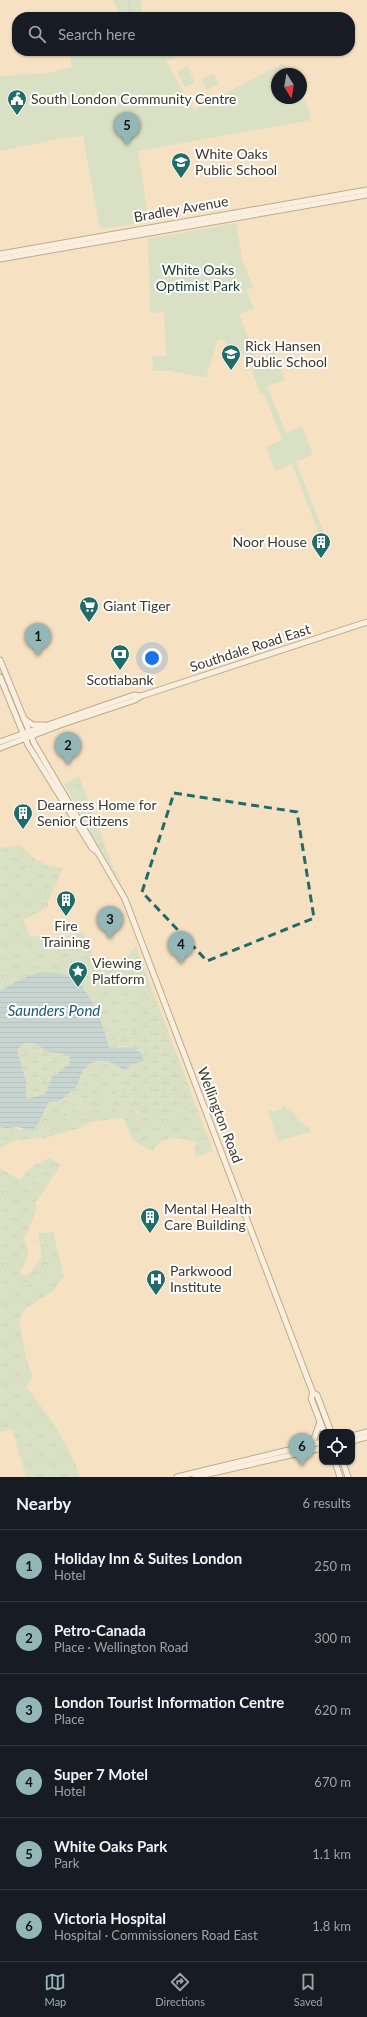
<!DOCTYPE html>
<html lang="en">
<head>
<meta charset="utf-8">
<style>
	:root { --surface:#171b24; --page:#242831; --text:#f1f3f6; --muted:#9ea1a6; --line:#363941; --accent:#93b6b6 }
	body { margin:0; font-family:Lato,sans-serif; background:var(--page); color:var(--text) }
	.controls { position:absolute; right:12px; bottom:12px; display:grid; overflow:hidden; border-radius:8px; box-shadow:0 1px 3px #0004 }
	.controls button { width:36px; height:36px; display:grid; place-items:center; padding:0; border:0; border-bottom:1px solid var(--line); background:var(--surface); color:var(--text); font:20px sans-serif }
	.compass { position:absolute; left:271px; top:68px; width:36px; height:36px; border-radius:50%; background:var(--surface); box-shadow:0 1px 3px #0004; rotate:169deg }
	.you { position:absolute; left:152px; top:658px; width:14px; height:14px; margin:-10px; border:3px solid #fff; border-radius:50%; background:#1a73e8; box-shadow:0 0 0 6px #1a73e833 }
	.badge { display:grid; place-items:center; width:26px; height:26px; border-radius:50%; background:var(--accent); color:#111; font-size:13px; font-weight:700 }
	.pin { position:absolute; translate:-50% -33px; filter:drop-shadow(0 1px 2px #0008) }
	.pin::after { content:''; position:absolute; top:21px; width:14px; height:12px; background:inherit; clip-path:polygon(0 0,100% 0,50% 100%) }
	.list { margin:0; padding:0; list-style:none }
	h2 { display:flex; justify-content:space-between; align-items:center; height:52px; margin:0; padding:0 16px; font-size:17px }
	h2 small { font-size:13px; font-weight:400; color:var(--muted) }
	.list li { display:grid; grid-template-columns:26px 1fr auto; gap:12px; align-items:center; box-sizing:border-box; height:72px; padding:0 16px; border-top:1px solid var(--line) }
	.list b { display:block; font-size:15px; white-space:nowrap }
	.list p { margin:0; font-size:13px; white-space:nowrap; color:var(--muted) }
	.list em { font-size:13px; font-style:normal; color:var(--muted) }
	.icon { flex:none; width:22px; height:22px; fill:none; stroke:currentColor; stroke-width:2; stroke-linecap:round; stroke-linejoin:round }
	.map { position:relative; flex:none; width:367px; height:1477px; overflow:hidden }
	.search { position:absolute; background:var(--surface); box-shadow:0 1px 3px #0004; left:12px; right:12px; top:12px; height:44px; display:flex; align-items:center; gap:10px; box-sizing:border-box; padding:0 14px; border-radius:16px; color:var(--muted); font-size:15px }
	.sheet { height:484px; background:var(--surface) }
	nav { display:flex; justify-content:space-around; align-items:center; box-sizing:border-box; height:56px; border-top:1px solid var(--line); background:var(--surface); font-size:11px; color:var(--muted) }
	nav a { display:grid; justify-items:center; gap:2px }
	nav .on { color:var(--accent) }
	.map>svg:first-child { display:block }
</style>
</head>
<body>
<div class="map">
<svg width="367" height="1477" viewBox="0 0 367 1477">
	<defs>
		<pattern id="grass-tufts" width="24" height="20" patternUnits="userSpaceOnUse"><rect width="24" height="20" fill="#b6dec5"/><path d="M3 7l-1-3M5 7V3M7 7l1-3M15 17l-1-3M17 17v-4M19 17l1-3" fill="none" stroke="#9ebfa9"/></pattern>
		<pattern id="forest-crowns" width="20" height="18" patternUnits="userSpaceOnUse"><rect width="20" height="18" fill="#b6dec5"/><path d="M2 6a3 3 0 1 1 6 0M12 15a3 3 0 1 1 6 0" fill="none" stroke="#9ebfa9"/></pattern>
		<pattern id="wetland-marsh" width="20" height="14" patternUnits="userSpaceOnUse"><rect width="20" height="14" fill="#b6dec5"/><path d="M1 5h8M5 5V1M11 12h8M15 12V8" fill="none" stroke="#9ebfa9"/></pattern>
		<pattern id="water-rules" width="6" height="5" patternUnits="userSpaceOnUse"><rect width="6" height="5" fill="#8ec4e3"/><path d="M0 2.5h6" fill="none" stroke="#75a0b8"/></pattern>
	</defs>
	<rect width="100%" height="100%" fill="#f5e1c2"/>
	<g fill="url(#grass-tufts)">
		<path d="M79,776L112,865L122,882L120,881L94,839L64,784Z"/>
		<path d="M34,862L46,868L59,870L45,885L37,905L25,915L21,922L28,937C45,938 62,948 77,956L63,961L20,966L2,955L0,956V885Z"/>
		<path d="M54,1269L64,1276L53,1291L26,1308L19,1320L26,1358L33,1376L26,1387C48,1414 69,1444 80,1477H26L12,1429L0,1433V1290L34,1281Z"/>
	</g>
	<g fill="url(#forest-crowns)">
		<path d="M20,845C34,860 42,866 63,868L48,902V907L25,919L24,922L30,936H38L48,941L83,932L99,969L127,956L136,947L213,1151L196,1157L194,1150L197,1143C189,1138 166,1136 158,1144C156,1146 154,1149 153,1152L133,1140L123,1118L90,1122L83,1127L45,1138L12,1141L0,1149V1127L29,1130L42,1114L44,1108L49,1102C56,1102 59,1100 65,1099C74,1097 83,1104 90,1109L101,1106L113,1108L128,1104L137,1113L170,1115L193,1106L145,996L147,1007L126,1034L108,1042L85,988L5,989L0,991V956L2,955L21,966L63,961L76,956C62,947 44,938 28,937L21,922L25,915L37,905L45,885L59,870L46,868L34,862L0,885V848Z"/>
		<path d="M102,1060C117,1065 122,1064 126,1080L121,1085L116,1094L99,1102L91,1100L78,1085C80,1070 87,1063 102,1060Z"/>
		<path d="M50,1158L61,1165L36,1202V1211L24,1239L29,1254L19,1274L27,1276L42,1258L38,1233L53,1232L64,1276L54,1269L34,1281L0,1290V1168L20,1180C28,1168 37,1162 50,1158Z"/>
	</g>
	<g fill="url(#wetland-marsh)">
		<path d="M147,983L193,1106C167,1115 151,1126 128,1104L113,1108L101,1106L90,1109L80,1101L66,1098L71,1090L78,1085L91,1100L99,1102L116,1094L121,1085L126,1080L123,1070L132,1064L143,1061L126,1046L110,1049L108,1042L126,1034L147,1007L145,996Z"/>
		<path d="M24,1043H34L48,1052L69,1054L70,1064L52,1077L45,1094L26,1099V1081L17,1050Z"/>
	</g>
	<g fill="#b6dec5">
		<path d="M114,0H143L140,1L143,17H120Z"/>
		<path d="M69,51H173L175,58L166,61L194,110L283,63L289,74H277V98H301V93L306,102L311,120L138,151L149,222L100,229L83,136L58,139L0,151V76L48,73L72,67Z"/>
		<path d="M187,66L195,82L185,87L177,72Z"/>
		<path d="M213,73L219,84L207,90L201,80Z"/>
		<path d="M236,223L242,259L253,287L246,290L254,308L239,314L256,358L274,352L285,380L267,386L286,433L302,426L313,455L296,461L326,538L321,539L292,464L275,471L266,447L282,440L264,393L260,394L253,373L254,371L246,354L226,348L227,342L220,339L217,341L206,378L172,371H153L152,356H166L164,312L150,313L148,239Z"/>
		<path d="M283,1105L296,1115L295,1117L311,1130L310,1132L278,1141L268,1111L271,1110L273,1112L282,1109L281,1106Z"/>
	</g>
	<path fill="url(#water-rules)" fill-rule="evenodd" d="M37,973C46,973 56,972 65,975C91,982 102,1026 110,1049C123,1047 141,1044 144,1061L132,1064L123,1070C104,1054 82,1059 78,1085C66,1094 66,1102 49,1102C43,1109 40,1129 29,1130C26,1130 22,1128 19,1127C13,1127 7,1129 0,1127V991L17,981ZM24,1043H34L48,1052L69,1054L70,1064L52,1077L45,1094L26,1099V1081L17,1050Z"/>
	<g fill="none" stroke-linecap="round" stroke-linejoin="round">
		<g stroke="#8ec4e3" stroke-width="1">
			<path d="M128,0L132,17"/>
			<path d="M64,1117L66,1113"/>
		</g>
		<defs>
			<g id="secondary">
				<path d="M0,254L367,190"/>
				<path d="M0,259L367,195"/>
				<path d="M0,660L34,743L125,899L313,1393L317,1395L331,1432"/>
				<path d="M0,677L28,745L92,848L96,851"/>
				<path d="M24,719L33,725H44"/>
				<path d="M0,742L96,708L134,695L141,696"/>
				<path d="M0,748L60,725L135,700L141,696L367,622"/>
				<path d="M313,1393L311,1398L324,1432"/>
				<path d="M352,1436L367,1432"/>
				<path d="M352,1441L367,1437"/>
				<path d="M306,1444L314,1439L320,1422"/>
				<path d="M335,1462L340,1477"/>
				<path d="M343,1462L348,1477"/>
				<path d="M177,1477L322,1442"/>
				<path d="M195,1477L322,1448"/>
			</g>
		</defs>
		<use href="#secondary" stroke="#79674b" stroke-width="7"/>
		<use href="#secondary" stroke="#fff" stroke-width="5"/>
	</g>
	<path d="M0 0H367V1477H0ZM174,793L297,812L314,918L207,961L142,892Z" fill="#f5e1c2" fill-opacity=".55" fill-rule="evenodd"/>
	<path fill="none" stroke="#206c68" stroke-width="3" stroke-dasharray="8 5" stroke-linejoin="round" d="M174,793L297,812L314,918L207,961L142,892Z"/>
	<defs>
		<symbol id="civic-pin" viewBox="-11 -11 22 30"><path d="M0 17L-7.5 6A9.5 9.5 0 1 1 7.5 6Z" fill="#206c68" stroke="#fff"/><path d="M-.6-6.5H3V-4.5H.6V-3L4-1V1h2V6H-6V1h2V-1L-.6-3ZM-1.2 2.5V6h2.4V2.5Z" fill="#fff"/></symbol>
		<symbol id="school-pin" viewBox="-11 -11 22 30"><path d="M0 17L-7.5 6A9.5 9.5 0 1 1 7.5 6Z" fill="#206c68" stroke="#fff"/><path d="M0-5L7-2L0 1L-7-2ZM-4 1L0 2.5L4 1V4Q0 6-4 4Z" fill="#fff"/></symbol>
		<symbol id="building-pin" viewBox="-11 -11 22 30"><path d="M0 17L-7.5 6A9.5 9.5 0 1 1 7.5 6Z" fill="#206c68" stroke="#fff"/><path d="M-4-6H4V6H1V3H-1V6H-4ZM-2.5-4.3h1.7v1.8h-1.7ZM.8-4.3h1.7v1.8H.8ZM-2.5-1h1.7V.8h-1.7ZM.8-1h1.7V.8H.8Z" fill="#fff"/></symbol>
		<symbol id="supermarket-pin" viewBox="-11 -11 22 30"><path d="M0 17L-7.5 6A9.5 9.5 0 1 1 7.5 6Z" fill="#206c68" stroke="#fff"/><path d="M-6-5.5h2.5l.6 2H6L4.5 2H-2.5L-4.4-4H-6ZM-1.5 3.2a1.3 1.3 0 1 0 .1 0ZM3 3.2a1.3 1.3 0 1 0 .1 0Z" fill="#fff"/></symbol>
		<symbol id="bank-pin" viewBox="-11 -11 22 30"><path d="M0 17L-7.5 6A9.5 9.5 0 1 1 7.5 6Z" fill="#206c68" stroke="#fff"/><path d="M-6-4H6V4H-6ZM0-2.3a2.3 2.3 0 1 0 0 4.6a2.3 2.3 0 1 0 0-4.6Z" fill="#fff"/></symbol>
		<symbol id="sight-pin" viewBox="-11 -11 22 30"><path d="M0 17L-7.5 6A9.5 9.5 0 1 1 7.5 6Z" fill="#206c68" stroke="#fff"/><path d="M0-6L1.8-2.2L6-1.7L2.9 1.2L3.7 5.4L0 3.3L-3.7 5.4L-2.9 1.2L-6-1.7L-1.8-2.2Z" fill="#fff"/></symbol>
		<symbol id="hospital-pin" viewBox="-11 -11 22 30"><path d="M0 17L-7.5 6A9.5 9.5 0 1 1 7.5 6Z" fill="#206c68" stroke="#fff"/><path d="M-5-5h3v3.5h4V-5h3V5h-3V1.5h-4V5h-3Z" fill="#fff"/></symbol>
	</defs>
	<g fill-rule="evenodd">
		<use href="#civic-pin" x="6" y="88" width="22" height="30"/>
		<use href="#school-pin" x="170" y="151" width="22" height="30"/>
		<use href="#school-pin" x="220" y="343" width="22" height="30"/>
		<use href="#building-pin" x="310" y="531" width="22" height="30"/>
		<use href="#supermarket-pin" x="78" y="595" width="22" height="30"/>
		<use href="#bank-pin" x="109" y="643" width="22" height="30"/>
		<use href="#building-pin" x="12" y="802" width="22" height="30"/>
		<use href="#building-pin" x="55" y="889" width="22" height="30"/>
		<use href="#sight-pin" x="67" y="960" width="22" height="30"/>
		<use href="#building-pin" x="139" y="1206" width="22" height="30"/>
		<use href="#hospital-pin" x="145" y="1268" width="22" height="30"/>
	</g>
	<g text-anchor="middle" stroke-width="4" stroke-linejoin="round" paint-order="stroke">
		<g font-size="14" fill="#3e372a" stroke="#fff" text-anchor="start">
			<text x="31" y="104">South London Community Centre</text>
			<text x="195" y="159">White Oaks<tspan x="195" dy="16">Public School</tspan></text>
			<text x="245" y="351">Rick Hansen<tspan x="245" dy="16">Public School</tspan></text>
			<text x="307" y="547" text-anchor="end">Noor House</text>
			<text x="103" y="611">Giant Tiger</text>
			<text x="120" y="685" text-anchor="middle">Scotiabank</text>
			<text x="37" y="810">Dearness Home for<tspan x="37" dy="16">Senior Citizens</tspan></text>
			<text x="66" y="931" text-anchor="middle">Fire<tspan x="66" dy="16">Training</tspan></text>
			<text x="92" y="968">Viewing<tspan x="92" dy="16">Platform</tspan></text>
			<text x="164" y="1214">Mental Health<tspan x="164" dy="16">Care Building</tspan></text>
			<text x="170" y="1276">Parkwood<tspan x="170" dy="16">Institute</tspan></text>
		</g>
		<g font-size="14" fill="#3e372a" stroke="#fff">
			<text transform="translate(181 209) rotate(-10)" y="5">Bradley Avenue</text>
			<text transform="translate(250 648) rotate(-18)" y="5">Southdale Road East</text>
			<text transform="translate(220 1115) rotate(69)" y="5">Wellington Road</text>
		</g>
		<g font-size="14" fill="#16402a" stroke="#fff">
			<text x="198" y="275">White Oaks<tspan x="198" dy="16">Optimist Park</tspan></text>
		</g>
		<g font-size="15" font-style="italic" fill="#165877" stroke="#fff">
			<text x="54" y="1016">Saunders Pond</text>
		</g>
	</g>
</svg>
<div class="controls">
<button><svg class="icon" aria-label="locate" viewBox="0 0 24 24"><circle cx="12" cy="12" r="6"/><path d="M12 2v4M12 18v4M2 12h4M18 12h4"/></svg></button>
</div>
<svg class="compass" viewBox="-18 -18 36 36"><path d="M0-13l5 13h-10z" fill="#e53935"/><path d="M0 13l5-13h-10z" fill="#9ea1a6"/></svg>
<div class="you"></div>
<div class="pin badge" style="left:38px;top:656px">1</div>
<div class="pin badge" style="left:68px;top:765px">2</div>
<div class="pin badge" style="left:110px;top:939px">3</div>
<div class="pin badge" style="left:181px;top:964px">4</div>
<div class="pin badge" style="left:127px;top:145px">5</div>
<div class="pin badge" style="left:302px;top:1466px">6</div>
<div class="search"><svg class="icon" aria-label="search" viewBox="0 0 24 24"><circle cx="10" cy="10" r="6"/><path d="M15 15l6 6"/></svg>Search here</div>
</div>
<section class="sheet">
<h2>Nearby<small>6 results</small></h2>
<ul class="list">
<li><span class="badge">1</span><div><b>Holiday Inn &amp; Suites London</b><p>Hotel</p></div><em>250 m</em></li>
<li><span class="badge">2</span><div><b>Petro-Canada</b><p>Place · Wellington Road</p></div><em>300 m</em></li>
<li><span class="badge">3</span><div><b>London Tourist Information Centre</b><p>Place</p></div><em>620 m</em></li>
<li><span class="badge">4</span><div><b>Super 7 Motel</b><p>Hotel</p></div><em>670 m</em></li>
<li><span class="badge">5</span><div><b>White Oaks Park</b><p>Park</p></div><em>1.1 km</em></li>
<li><span class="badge">6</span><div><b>Victoria Hospital</b><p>Hospital · Commissioners Road East</p></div><em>1.8 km</em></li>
</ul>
</section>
<nav>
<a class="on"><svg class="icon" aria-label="map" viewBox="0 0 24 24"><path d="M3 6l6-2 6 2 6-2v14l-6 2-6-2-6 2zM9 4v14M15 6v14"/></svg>Map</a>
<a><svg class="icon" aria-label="directions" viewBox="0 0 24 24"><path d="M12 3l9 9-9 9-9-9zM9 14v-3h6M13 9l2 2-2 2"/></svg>Directions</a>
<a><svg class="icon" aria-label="saved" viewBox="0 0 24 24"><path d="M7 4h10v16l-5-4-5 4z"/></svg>Saved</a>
</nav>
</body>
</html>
